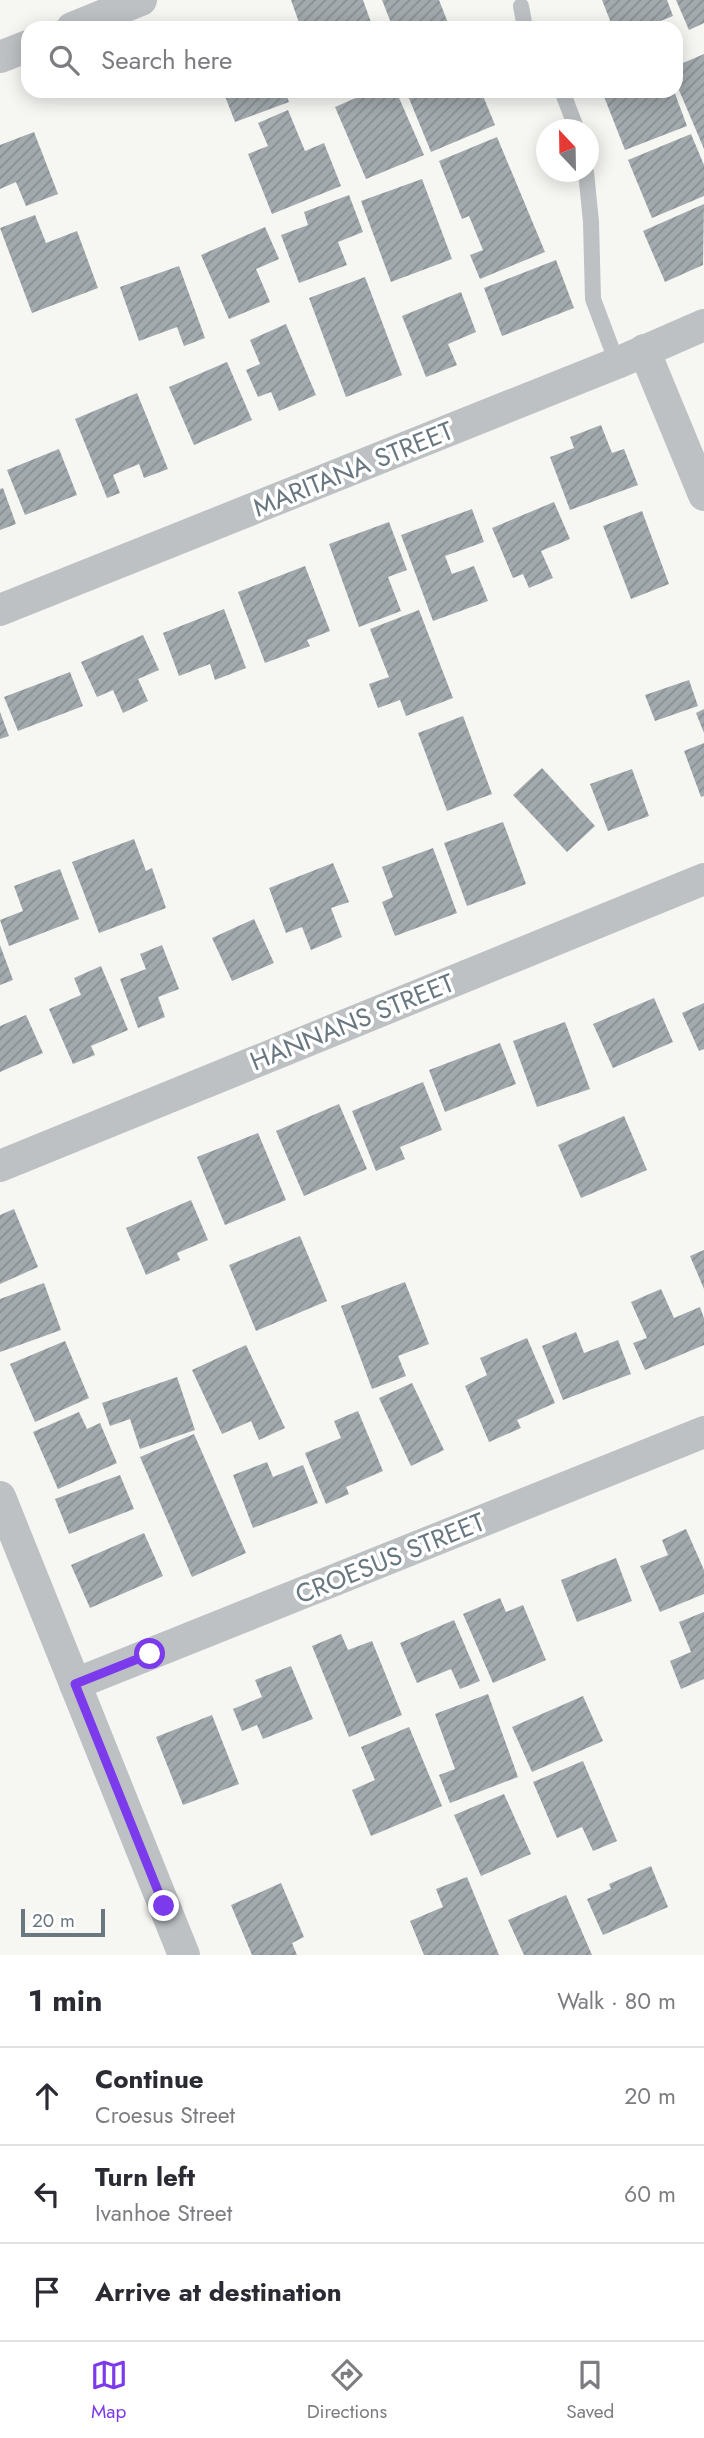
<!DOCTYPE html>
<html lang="en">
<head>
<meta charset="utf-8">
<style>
	:root { --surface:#fff; --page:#f7f7f7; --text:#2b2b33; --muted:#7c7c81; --line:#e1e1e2; --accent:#7c3aed }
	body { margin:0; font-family:Jost,sans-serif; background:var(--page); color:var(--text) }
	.compass { position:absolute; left:536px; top:119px; width:63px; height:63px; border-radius:50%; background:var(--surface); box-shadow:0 4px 18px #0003; rotate:338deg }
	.scale { position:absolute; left:21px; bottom:18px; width:84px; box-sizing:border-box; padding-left:7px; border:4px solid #697880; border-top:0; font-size:19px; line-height:24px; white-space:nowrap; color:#697880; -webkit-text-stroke:5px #fff; paint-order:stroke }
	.stop { position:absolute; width:21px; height:21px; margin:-16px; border:5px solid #7c3aed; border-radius:50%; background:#fff }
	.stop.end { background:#7c3aed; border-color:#fff; box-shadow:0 2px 7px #0008 }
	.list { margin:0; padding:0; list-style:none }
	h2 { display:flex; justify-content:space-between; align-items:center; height:91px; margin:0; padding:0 28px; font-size:30px }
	h2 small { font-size:23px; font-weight:400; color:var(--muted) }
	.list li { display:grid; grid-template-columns:46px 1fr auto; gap:21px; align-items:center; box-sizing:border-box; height:98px; padding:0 28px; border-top:2px solid var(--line) }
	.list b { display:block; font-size:26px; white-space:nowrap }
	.list p { margin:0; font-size:23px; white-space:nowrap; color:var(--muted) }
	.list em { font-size:23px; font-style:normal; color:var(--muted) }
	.icon { flex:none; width:38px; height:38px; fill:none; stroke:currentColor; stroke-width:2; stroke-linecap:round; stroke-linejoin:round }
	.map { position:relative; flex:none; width:704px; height:1955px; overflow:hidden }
	.search { position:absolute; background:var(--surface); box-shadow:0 4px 18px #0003; left:21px; right:21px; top:21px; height:77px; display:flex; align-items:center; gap:18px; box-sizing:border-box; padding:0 24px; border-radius:21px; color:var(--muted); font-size:26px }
	.sheet { height:385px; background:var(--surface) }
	nav { display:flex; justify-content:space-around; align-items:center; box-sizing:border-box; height:98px; border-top:2px solid var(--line); background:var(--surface); font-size:19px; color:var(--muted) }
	nav a { display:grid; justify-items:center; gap:4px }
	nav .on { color:var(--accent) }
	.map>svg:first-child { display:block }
</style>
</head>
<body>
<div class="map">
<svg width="704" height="1955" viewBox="0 0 704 1955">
	<defs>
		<pattern id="building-hatch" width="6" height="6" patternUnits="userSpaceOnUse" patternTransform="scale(1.75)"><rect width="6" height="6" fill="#a2aaae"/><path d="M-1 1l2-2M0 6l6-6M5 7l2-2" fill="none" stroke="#888f93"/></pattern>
	</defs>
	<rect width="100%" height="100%" fill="#f6f6f3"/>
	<g fill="url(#building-hatch)">
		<path d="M291,0H363L373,28H301Z"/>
		<path d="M382,0H439L450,28H415L414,24L403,28H393Z"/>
		<path d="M602,0H667L673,16L643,28H613Z"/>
		<path d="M676,0H704V23L689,30Z"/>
		<path d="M704,54V149L676,83V66Z"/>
		<path d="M223,91H285L289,102L235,122Z"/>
		<path d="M372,91H396L424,155L366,179L335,107Z"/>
		<path d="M406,91H481L495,125L431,152Z"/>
		<path d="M610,91H674L687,126L625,150L603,94Z"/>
		<path d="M288,110L305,151L324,143L341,186L272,214L248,154L268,146L258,123Z"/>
		<path d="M34,132L58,194L26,206L16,182L0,189V145Z"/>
		<path d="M691,134L704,165V196L652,218L628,160Z"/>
		<path d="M497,137L545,252L480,279L470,255L483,250L469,216L462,219L439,161Z"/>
		<path d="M422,179L452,259L391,282L361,201Z"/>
		<path d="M349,195L363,232L338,242L347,265L299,283L281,235L308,225L304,212Z"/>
		<path d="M704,204L703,265L665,282L643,231Z"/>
		<path d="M35,215L46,243L77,231L98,288L32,313L0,228Z"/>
		<path d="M265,227L279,259L256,269L270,302L229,319L201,255Z"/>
		<path d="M556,260L574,308L502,336L484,288Z"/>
		<path d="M179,266L205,338L184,346L177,327L139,341L120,287Z"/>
		<path d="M365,277L402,375L346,397L309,298Z"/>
		<path d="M461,292L476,332L448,344L457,365L426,377L402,316Z"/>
		<path d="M286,324L316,395L279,411L271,392L258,397L246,370L260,364L250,340Z"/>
		<path d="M227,362L252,420L194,445L169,387Z"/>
		<path d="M137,393L168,469L144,478L139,464L113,475L120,493L107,498L75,419Z"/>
		<path d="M601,425L612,453L624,449L638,485L570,510L550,457L574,448L570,437Z"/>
		<path d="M59,449L77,495L25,515L7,470Z"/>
		<path d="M3,488L16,524L0,530V489Z"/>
		<path d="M554,502L570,539L541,551L553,578L529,588L523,574L513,578L492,528Z"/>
		<path d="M472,509L484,542L445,556L452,574L474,566L488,601L433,621L401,535Z"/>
		<path d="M642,511L669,584L631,599L603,526Z"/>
		<path d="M389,522L407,570L388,577L401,611L359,627L329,544Z"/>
		<path d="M305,566L330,631L307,640L310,646L265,663L238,592Z"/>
		<path d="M224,609L246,668L215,680L210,664L179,676L163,633Z"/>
		<path d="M419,610L453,698L406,716L400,700L378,708L369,684L389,677L370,629Z"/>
		<path d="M143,635L159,670L138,679L148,701L123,713L113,690L97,697L81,662Z"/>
		<path d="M70,672L83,706L18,731L4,697Z"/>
		<path d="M689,680L698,706L655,721L645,695Z"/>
		<path d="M704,709V733L696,713Z"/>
		<path d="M0,712L9,736L0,739Z"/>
		<path d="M463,716L492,794L447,811L418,733Z"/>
		<path d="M704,743V796L701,797L684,751Z"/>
		<path d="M542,768L595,826L567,852L513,795Z"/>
		<path d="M632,769L649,816L608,831L590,784Z"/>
		<path d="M503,822L526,884L467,906L444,843Z"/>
		<path d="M134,839L146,871L152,868L166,908L99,933L72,862Z"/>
		<path d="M433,848L457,913L395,936L382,902L393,897L382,867Z"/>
		<path d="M333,863L349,902L331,908L342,937L311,950L302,927L286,933L269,888Z"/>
		<path d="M60,869L79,919L9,946L0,920L23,911L14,886Z"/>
		<path d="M254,919L274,963L232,981L212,938Z"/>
		<path d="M0,945L13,980L0,985Z"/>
		<path d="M162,945L179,989L158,997L165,1017L138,1028L120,979L146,969L140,954Z"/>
		<path d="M101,966L128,1030L91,1046L95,1055L73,1064L49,1009L81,995L74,978Z"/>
		<path d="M654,998L673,1042L613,1068L593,1024Z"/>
		<path d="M704,1003V1049L699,1051L682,1013Z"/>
		<path d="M26,1015L43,1053L0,1072V1026Z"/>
		<path d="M565,1022L590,1089L537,1107L513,1041Z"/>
		<path d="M500,1043L516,1084L445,1112L429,1070Z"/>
		<path d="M423,1082L442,1130L400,1147L405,1159L376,1171L352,1111Z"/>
		<path d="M339,1104L367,1169L304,1196L276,1131Z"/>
		<path d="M624,1116L647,1170L581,1198L558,1145Z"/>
		<path d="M258,1133L286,1200L225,1225L197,1157Z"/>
		<path d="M191,1200L208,1240L177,1253L180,1260L146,1275L126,1228Z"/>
		<path d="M14,1209L38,1267L0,1284V1215Z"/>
		<path d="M300,1236L327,1301L256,1331L229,1265Z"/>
		<path d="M704,1250V1289L690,1256Z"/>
		<path d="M405,1282L429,1344L398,1356L406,1376L372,1389L341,1306Z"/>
		<path d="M44,1283L61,1330L0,1352V1299Z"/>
		<path d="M661,1289L674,1318L700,1307L704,1318V1345L645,1370L633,1343L647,1338L631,1302Z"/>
		<path d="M576,1332L584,1353L618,1340L631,1374L563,1400L542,1346Z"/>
		<path d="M527,1338L555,1403L517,1420L521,1428L489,1442L465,1386L487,1375L480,1358Z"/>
		<path d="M65,1341L89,1398L35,1422L10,1364Z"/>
		<path d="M246,1345L285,1428L259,1440L251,1421L222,1434L192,1370Z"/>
		<path d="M177,1377L195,1430L140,1449L130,1419L110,1426L102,1403Z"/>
		<path d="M412,1383L444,1450L411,1466L379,1398Z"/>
		<path d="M358,1411L383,1471L346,1487L349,1494L326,1504L305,1453L341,1438L334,1421Z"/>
		<path d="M79,1412L87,1429L100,1423L117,1463L58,1489L33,1432Z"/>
		<path d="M194,1434L246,1553L192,1577L140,1457Z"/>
		<path d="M267,1462L273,1477L303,1465L318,1503L253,1528L233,1475Z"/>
		<path d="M120,1475L134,1509L69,1534L55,1499Z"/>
		<path d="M686,1529L704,1570V1594L660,1612L640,1566L668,1555L662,1540Z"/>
		<path d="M144,1533L163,1576L90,1608L71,1565Z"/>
		<path d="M616,1558L632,1601L577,1622L561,1580Z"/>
		<path d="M500,1598L506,1612L523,1605L546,1660L493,1683L463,1614Z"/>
		<path d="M704,1612V1679L681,1689L670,1661L691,1652L679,1622Z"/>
		<path d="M454,1620L480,1681L460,1689L451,1669L417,1683L400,1643Z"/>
		<path d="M341,1634L348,1650L372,1641L402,1715L349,1737L312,1646Z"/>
		<path d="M291,1666L313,1719L263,1739L257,1725L242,1731L233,1709L262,1697L255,1680Z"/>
		<path d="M488,1694L518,1777L450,1803L439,1775L455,1769L435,1714Z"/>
		<path d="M583,1696L603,1741L532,1772L512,1727Z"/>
		<path d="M212,1715L239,1784L183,1805L156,1737Z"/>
		<path d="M409,1727L442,1806L371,1836L352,1790L375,1780L361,1747Z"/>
		<path d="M583,1761L617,1841L593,1851L582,1827L557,1838L533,1782Z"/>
		<path d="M504,1794L531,1854L481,1876L454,1815Z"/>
		<path d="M651,1866L668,1907L603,1935L587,1899L611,1889L609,1884Z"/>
		<path d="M467,1877L499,1955H424L410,1921L443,1907L436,1889Z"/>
		<path d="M281,1883L304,1937L292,1943L297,1955H252L231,1905Z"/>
		<path d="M566,1895L592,1955H524L508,1920Z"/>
	</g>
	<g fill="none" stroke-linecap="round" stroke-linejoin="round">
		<g stroke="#bdc1c4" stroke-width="16">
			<path d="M521,6L525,28"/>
			<path d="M562,91L577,130"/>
			<path d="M586,172L591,222L593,299L617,363"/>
		</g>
		<g stroke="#bdc1c4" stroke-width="32">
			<path d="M72,28L141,0"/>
			<path d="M0,57L28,46"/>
			<path d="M644,350L704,495"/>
			<path d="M0,610L617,363L704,325"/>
			<path d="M0,1166L704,879"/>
			<path d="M0,1497L184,1955"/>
			<path d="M75,1684L704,1432"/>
		</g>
	</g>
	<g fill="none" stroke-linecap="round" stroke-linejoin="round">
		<path stroke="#7c3aed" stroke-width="9" d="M150,1654L75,1684L164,1906"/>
	</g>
	<g text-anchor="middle" stroke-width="7" stroke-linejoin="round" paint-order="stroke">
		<g font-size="26" fill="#697880" stroke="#fff">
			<text transform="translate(353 469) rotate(-22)" y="9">MARITANA STREET</text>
			<text transform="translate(352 1022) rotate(-22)" y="9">HANNANS STREET</text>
			<text transform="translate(390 1558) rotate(-22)" y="9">CROESUS STREET</text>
		</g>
	</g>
</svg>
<svg class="compass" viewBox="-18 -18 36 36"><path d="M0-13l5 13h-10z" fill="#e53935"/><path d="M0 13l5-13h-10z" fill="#7c7c81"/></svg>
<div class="scale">20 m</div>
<div class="stop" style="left:150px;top:1654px"></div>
<div class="stop end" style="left:164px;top:1906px"></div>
<div class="search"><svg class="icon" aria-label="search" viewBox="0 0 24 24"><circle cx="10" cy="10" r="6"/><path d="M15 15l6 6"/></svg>Search here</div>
</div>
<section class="sheet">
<h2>1 min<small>Walk · 80 m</small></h2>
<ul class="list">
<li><svg class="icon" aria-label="ahead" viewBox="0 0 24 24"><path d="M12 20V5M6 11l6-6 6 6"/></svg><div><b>Continue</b><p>Croesus Street</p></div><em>20 m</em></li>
<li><svg class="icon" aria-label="left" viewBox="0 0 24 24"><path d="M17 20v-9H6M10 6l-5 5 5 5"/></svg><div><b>Turn left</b><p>Ivanhoe Street</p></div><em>60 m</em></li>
<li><svg class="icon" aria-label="arrive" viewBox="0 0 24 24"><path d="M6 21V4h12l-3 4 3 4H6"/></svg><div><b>Arrive at destination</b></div></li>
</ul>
</section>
<nav>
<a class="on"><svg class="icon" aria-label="map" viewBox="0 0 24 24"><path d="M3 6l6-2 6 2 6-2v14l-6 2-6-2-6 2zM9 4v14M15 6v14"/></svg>Map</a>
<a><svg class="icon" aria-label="directions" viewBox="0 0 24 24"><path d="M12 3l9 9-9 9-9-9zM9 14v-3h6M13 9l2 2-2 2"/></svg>Directions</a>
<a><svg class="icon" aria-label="saved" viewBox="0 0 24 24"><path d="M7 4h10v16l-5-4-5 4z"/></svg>Saved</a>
</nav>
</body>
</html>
